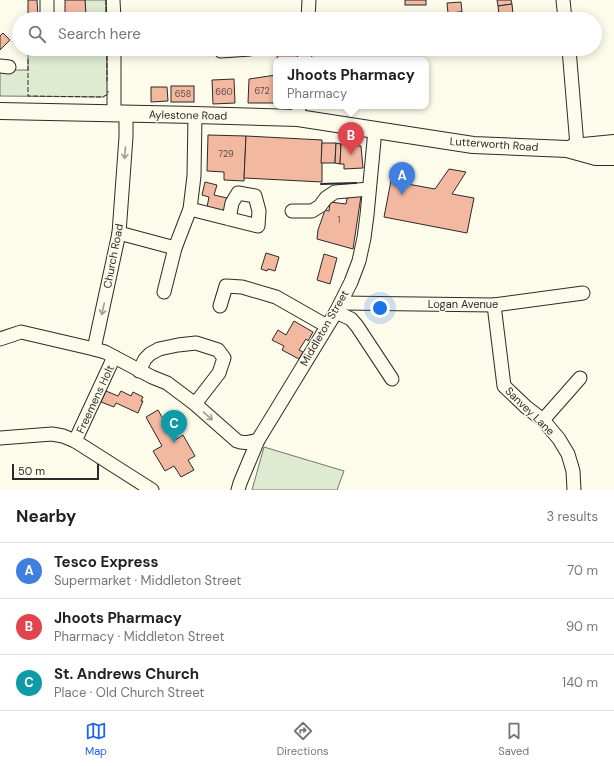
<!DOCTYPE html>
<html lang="en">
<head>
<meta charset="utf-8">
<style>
	:root { --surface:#fff; --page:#f2f2f2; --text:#222; --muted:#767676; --line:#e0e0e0; --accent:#2563eb }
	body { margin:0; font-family:"DM Sans",sans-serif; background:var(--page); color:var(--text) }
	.scale { position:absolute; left:12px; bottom:10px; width:87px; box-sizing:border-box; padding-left:4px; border:2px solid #2b2b2b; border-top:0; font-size:11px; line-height:14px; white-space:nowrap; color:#2b2b2b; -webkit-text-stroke:3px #fdfbea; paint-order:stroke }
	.you { position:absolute; left:380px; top:308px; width:14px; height:14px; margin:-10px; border:3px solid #fff; border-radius:50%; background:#1a73e8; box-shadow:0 0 0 6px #1a73e833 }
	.badge { display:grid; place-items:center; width:26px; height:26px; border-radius:50%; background:var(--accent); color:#fff; font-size:13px; font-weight:700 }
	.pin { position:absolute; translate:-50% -33px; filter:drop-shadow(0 1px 2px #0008) }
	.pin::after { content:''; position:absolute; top:21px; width:14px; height:12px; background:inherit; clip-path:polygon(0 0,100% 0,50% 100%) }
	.popup { position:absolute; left:273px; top:57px; width:156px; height:52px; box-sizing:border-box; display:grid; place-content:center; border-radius:8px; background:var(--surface); filter:drop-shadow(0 1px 3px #0005); font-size:13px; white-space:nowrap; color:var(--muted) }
	.popup b { font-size:15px; color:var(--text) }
	.popup::after { content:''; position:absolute; left:50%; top:100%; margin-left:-8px; border:8px solid transparent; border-top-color:var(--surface) }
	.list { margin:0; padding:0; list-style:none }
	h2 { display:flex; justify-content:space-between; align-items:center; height:52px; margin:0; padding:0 16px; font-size:17px }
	h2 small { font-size:13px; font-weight:400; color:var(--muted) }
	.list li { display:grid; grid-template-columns:26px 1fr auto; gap:12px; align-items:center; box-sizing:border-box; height:56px; padding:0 16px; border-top:1px solid var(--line) }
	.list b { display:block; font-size:15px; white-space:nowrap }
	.list p { margin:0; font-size:13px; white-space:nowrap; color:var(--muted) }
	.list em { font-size:13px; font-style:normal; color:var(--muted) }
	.icon { flex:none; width:22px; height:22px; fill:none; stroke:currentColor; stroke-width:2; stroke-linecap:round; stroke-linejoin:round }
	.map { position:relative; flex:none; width:614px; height:490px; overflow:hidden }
	.search { position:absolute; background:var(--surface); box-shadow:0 2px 10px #0003; left:12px; right:12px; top:12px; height:44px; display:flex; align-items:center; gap:10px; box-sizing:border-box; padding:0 14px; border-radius:22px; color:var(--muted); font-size:15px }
	.sheet { height:220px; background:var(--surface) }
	nav { display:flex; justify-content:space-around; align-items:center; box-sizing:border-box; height:56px; border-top:1px solid var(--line); background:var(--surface); font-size:11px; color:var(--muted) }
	nav a { display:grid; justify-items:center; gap:2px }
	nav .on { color:var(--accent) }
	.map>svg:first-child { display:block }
</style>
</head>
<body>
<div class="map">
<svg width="614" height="490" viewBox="0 0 614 490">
	<rect width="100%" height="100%" fill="#fdfbea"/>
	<g fill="#deebd1" stroke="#74746e">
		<path d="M85,0H106V19H86Z"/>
		<path d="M87,49H107L108,94L103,97L0,96V70H28V53L86,51Z"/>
		<path d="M264,447L344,471L337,490H252Z"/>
	</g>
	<g fill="#f2b8a0" stroke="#2b2b2b">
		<path d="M28,0H37L38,16H28Z"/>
		<path d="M65,0H85L86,15L65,16Z"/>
		<rect x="405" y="0" width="21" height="5"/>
		<path d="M497,0H511L512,4L498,6Z"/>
		<path d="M461,2L462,12L448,13L447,3Z"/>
		<path d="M512,4L513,14L499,15L498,6Z"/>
		<path d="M462,12V19H448V13Z"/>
		<path d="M513,14V19H499V15Z"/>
		<path d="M3,33L10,40L0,50V36Z"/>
		<path d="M28,49H57L58,52H28Z"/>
		<path d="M57,49H87V51L58,52Z"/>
		<path d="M278,49H300L298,60H277Z"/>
		<path d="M451,49H465V53L451,54Z"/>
		<path d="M502,49H516V53L502,54Z"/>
		<path d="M276,75V103H248L249,79Z"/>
		<path d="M234,79L235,103L213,104L212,80Z"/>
		<rect x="171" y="86" width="23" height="16"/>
		<path d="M151,87H167L168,101L151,102Z"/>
		<path d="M208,135L246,136L244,181L224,180V172L207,171Z"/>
		<path d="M246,136L322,140V182L244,178Z"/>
		<path d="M322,143H336L335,163H321Z"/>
		<path d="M336,143L341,144L340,164L335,163Z"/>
		<path d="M341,144L361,146L363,168L344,169V164H340Z"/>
		<path d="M449,169L466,172L452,194L474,198L467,233L384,217L391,181L435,189Z"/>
		<path d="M205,182L217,185L214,195L227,198L224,211L207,207L209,197L202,195Z"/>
		<path d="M349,194L361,196L353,249L317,239L318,230L325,210L329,211L330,202L346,204L347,198H349Z"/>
		<path d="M266,253L279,257L275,271L268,269L267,271L261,269Z"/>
		<path d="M324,254L337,258L330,284L317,280Z"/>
		<path d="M294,321L313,332L308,341L306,339L299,350L303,352L299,359L282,350L284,346L272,340L278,330L286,335Z"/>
		<path d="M106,391L118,396L121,391L131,396L133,392L143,397L141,401H143L138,413L116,403L114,407L101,402Z"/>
		<path d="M158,410L175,440L183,435L195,456L188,460L194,470L181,477L174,466L165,471L153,451L162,446L146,417Z"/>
	</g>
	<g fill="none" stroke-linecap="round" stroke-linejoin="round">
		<defs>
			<g id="minor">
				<path d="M47,0V14"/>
				<path d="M113,0L114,19"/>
				<path d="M563,0L565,19"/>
				<path d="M308,19L309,0"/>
				<path d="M114,49V113"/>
				<path d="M569,49L577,146"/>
				<path d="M221,51L250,49"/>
				<path d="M304,60L306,49"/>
				<path d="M0,66L9,67"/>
				<path d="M298,118L299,106"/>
				<path d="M190,209L258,226L259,211L255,196L238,193L232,203L229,219"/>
				<path d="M292,211H312L320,206L326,198L335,192L369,189"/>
				<path d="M119,233L175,248"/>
				<path d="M164,292L175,248L190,209L194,176L195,115"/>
				<path d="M341,303L494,305L583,293"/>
				<path d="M494,305L504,386L526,407L543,420L559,439L568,454L573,471L574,490"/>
				<path d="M220,306L226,286L242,287L276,297L327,326"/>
				<path d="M336,312L351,319L357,326L392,379"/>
				<path d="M0,339L21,332L94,349L105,352L152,377L167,383L195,404L237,441C245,444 250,442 258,440"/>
				<path d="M94,349L119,233L126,137V114"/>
				<path d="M139,371L145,359L150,354L159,349L178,345L196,343L218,350L224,358L219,373L195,404"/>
				<path d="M543,420L580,378"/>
				<path d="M0,438L52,434L63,436L75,441L152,490"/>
				<path d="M75,441L114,357"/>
				<path d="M238,490L240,483L258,440L336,312L351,282L359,261L364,238L367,215L375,130"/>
			</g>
			<g id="major">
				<path d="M0,111L195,115L298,118L473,145L567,149L596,157H614"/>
				<path d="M573,147L614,143"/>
			</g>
		</defs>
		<use href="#minor" stroke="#2b2b2b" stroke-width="15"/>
		<use href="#major" stroke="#2b2b2b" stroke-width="18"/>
		<use href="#minor" stroke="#fdfbea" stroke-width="13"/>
		<use href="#major" stroke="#fdfbea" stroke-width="16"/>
		<g stroke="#2b2b2b" stroke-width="1" stroke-dasharray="5 2" stroke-linecap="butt">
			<path d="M106,0V19"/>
			<path d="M107,49V81"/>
			<path d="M28,59V96L103,97L108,94V91"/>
		</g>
		<path stroke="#2b2b2b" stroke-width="2" d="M321,184L356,183"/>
	</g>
	<defs><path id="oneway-shaft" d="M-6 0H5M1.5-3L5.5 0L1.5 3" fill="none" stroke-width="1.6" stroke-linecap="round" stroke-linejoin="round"/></defs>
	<g stroke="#9e9d94">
		<use href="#oneway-shaft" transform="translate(125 153) rotate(94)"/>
		<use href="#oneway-shaft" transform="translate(103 309) rotate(102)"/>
		<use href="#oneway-shaft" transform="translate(208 416) rotate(41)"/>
	</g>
	<g text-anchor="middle" stroke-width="3" stroke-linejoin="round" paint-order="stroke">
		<g font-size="9" fill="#5d4e48">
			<text x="262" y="94">672</text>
			<text x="224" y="95">660</text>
			<text x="183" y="97">658</text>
			<text x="226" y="157">729</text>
			<text x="339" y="223">1</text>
		</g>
		<g font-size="11" fill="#2b2b2b" stroke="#fdfbea">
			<text transform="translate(188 115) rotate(1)" y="4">Aylestone Road</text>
			<text transform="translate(494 144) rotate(4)" y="4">Lutterworth Road</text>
			<text transform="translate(113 256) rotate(-79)" y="4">Church Road</text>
			<text x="463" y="308">Logan Avenue</text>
			<text transform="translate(324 328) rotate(-60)" y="4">Middleton Street</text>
			<text transform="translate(95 399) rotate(-65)" y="4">Freemens Holt</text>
			<text transform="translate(530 411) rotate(44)" y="4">Sanvey Lane</text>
		</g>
	</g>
</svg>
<div class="scale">50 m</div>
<div class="you"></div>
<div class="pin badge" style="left:402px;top:195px;background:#3f7fe0">A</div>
<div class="pin badge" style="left:351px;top:155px;background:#e0444e">B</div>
<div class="popup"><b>Jhoots Pharmacy</b>Pharmacy</div>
<div class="pin badge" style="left:174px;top:443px;background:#0f9aa8">C</div>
<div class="search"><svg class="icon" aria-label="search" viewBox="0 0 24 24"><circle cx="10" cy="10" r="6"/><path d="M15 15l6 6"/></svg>Search here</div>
</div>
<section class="sheet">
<h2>Nearby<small>3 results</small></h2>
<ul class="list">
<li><span class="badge" style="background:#3f7fe0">A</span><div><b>Tesco Express</b><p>Supermarket · Middleton Street</p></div><em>70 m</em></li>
<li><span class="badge" style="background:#e0444e">B</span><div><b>Jhoots Pharmacy</b><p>Pharmacy · Middleton Street</p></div><em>90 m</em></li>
<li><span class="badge" style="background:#0f9aa8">C</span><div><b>St. Andrews Church</b><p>Place · Old Church Street</p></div><em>140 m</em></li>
</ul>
</section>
<nav>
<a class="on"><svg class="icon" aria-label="map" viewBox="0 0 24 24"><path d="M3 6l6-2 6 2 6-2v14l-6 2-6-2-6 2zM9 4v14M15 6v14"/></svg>Map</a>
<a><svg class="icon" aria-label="directions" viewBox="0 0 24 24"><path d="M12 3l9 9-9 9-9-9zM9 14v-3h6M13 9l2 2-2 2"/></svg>Directions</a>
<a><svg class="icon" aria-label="saved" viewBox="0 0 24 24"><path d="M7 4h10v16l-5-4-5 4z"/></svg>Saved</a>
</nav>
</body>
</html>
